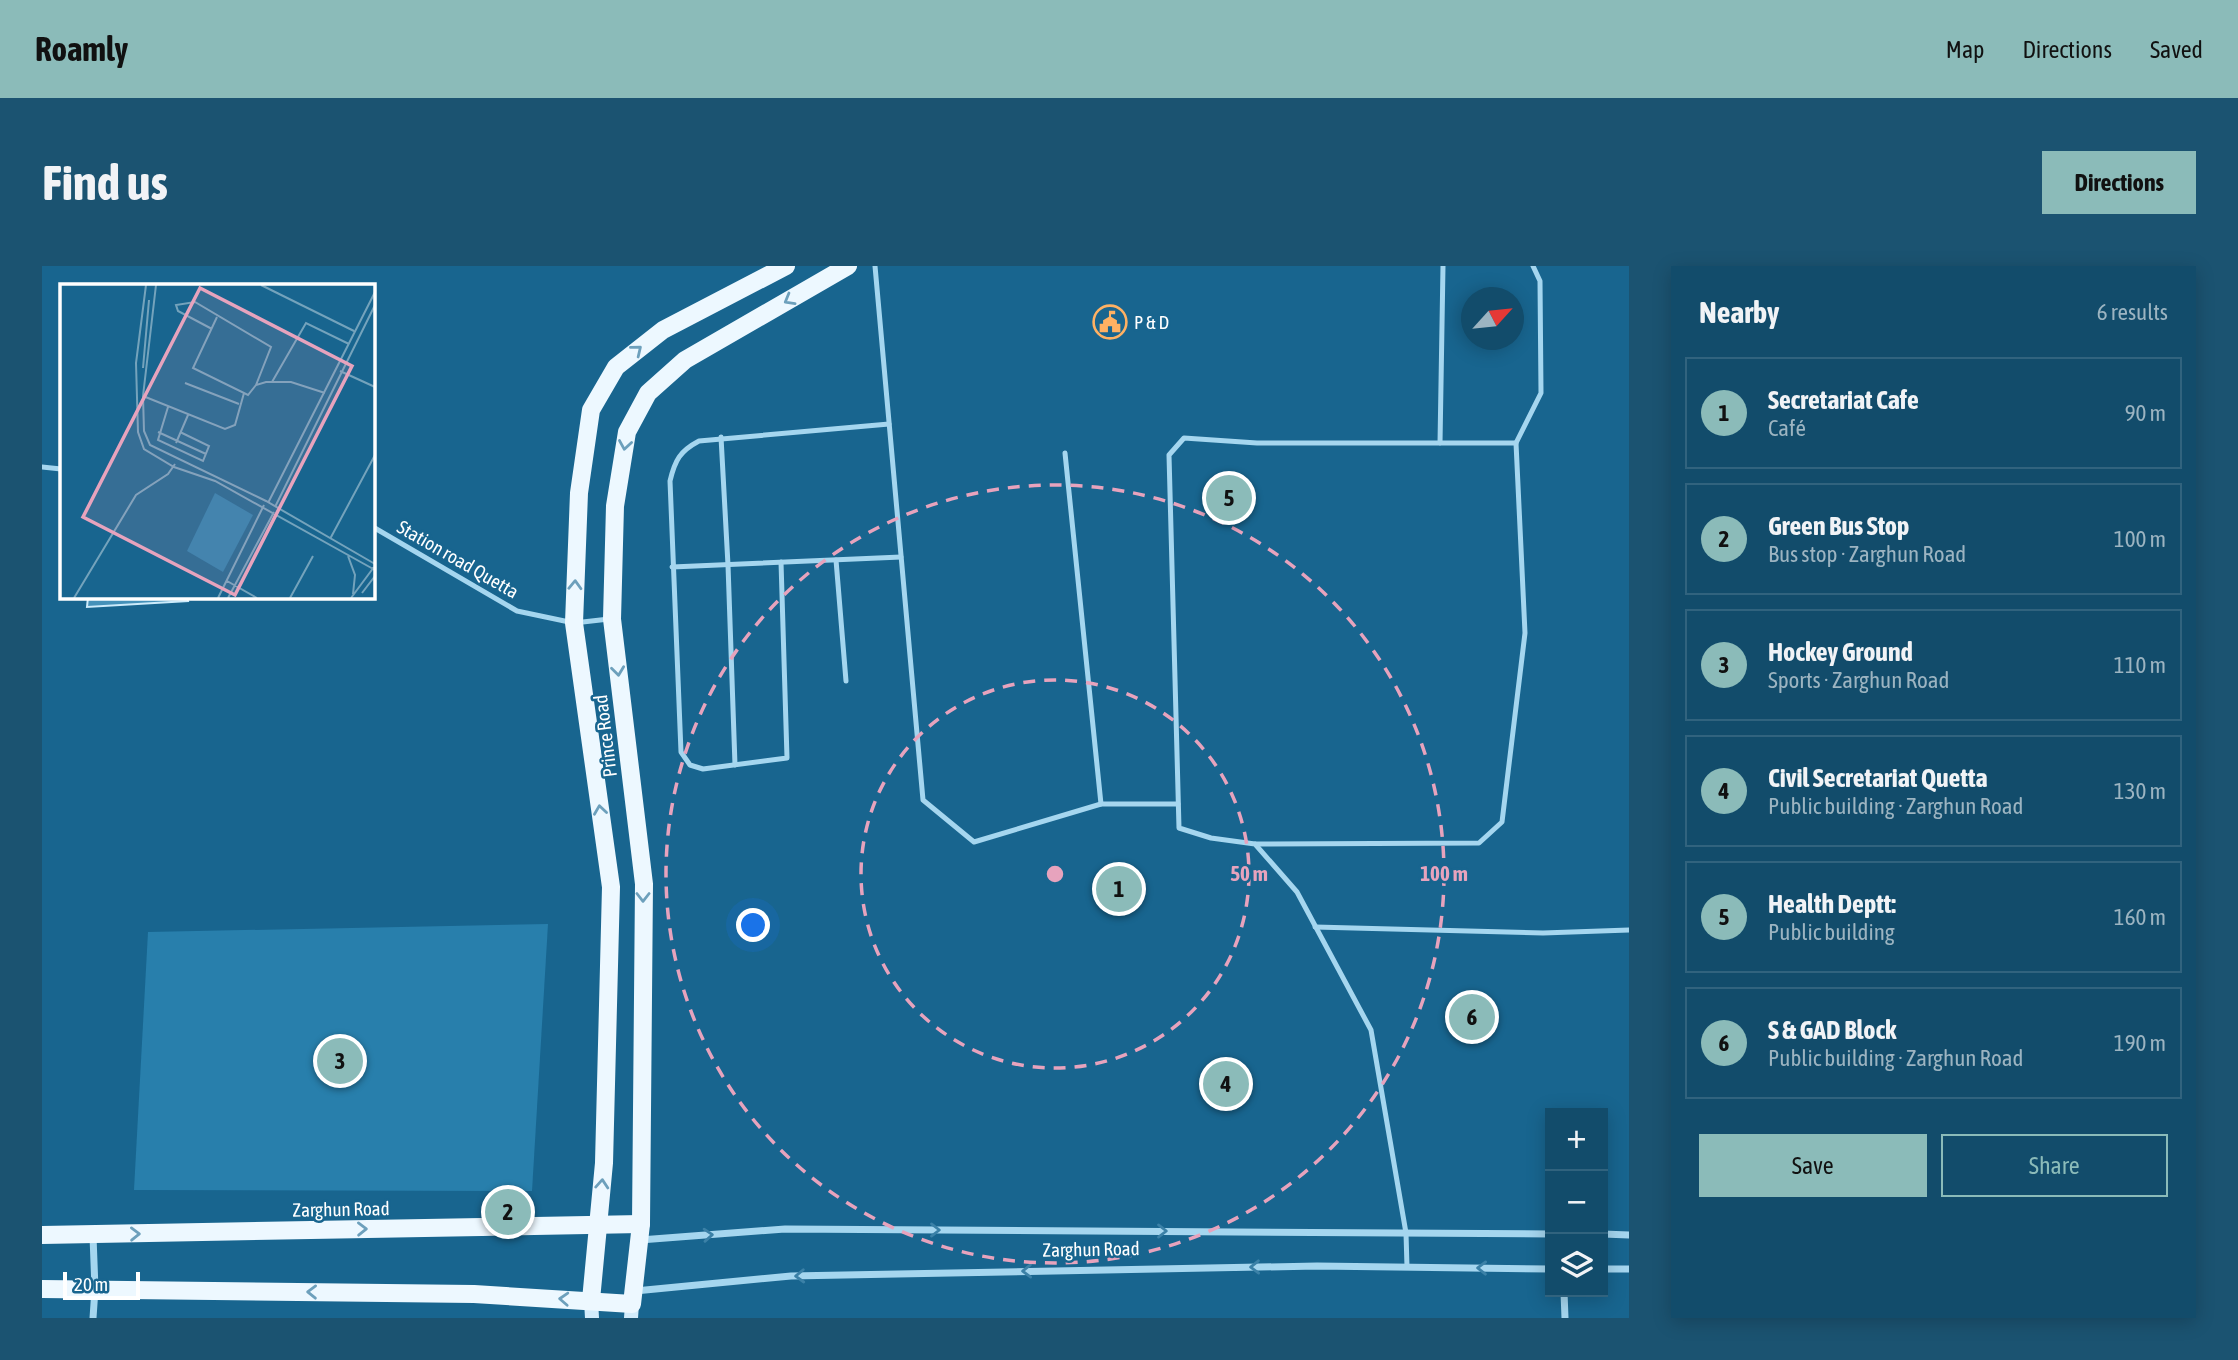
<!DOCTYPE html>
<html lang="en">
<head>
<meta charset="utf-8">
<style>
	:root { --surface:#124c6b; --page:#1b5371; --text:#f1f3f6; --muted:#9cb4c1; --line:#31637e; --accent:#8bbbb9 }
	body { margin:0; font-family:"Asap Condensed",sans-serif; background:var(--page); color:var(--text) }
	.controls { position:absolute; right:21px; bottom:21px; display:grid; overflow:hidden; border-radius:0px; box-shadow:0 4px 18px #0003 }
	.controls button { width:63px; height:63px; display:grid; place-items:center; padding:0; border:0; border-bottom:2px solid var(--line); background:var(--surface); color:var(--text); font:35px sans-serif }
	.compass { position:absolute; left:1419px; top:21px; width:63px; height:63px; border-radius:50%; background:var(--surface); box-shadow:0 4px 18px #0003; rotate:63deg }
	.scale { position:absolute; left:21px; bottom:18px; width:77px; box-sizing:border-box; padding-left:7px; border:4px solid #fff; border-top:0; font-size:19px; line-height:24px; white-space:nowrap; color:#fff; -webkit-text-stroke:5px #18658f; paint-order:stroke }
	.you { position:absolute; left:712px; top:660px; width:24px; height:24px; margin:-18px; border:5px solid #fff; border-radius:50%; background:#1a73e8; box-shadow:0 0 0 10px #1a73e833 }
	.badge { display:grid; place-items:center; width:46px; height:46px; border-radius:50%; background:var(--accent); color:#111; font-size:23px; font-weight:700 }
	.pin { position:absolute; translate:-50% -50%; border:4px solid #fff; box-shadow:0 2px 7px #0006 }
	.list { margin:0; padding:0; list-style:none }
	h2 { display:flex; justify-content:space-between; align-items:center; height:91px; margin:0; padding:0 28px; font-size:30px }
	h2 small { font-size:23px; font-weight:400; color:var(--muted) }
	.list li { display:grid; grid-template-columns:46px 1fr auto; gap:21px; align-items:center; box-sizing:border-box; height:112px; margin:0 14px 14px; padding:0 14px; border:2px solid var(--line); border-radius:0px }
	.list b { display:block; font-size:26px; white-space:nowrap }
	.list p { margin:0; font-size:23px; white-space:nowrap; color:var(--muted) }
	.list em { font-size:23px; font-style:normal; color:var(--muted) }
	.actions { display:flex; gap:14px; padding:21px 28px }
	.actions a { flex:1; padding:16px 0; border:2px solid var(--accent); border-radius:0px; text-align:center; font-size:24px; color:var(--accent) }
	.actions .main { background:var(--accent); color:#111 }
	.icon { flex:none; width:38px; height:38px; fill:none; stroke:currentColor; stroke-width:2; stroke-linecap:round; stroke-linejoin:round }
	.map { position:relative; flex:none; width:1587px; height:1052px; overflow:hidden; border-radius:0px }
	header { display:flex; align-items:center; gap:42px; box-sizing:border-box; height:98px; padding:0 35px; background:var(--accent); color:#111 }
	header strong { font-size:33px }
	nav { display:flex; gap:38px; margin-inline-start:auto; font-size:24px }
	.intro { display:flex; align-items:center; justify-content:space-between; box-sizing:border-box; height:168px; padding:0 42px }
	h1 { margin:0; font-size:49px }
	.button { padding:18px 32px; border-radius:0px; background:var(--accent); color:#111; font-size:24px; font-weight:700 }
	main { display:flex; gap:42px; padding:0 42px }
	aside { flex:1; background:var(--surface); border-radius:0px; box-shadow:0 4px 18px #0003 }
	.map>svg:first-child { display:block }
</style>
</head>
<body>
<header>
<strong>Roamly</strong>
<nav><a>Map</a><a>Directions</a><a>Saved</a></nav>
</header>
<div class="intro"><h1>Find us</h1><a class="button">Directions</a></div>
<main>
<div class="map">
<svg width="1587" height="1052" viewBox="0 0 1587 1052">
	<rect width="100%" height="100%" fill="#18658f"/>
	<path fill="#287fac" d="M506,658L490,925L92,924L106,666Z"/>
	<path fill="#4591b9" stroke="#ccebfb" stroke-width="2" d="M46,331H145L146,335L45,341Z"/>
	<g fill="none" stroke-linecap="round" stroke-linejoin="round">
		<g stroke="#a5d6ef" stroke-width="5">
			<path d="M833,0L881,534L932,576L1059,538H1136"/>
			<path d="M679,171L686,299L693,499"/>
			<path d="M1398,177L1401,0"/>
			<path d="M1023,187L1059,538"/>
			<path d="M0,201L19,203"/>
			<path d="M331,261L475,345L532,357L567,353"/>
			<path d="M794,294L804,415"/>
			<path d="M739,296L745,492L661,503L648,499L639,486L628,215C633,194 638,185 657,175L847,158"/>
			<path d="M630,301L859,291"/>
			<path d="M1213,578L1437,577L1460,556L1483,367L1474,177L1499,127L1498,15L1491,0"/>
			<path d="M1273,661L1501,667L1587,664"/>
			<path d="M1365,1001L1364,967L1329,764L1255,626L1213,578L1169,572L1137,562L1127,189L1142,172L1215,177H1474"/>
		</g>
		<g stroke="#a5d6ef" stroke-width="7">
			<path d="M1561,968L1587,969"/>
			<path d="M51,970L53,1023L51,1052"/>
			<path d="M598,974L743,963L1508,968"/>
			<path d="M1561,1003H1587"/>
			<path d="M593,1025L749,1010L1275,1000L1508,1003"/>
			<path d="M1522,1026L1523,1052"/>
		</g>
		<g stroke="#d3ecfb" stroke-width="14">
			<path d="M549,1034L550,1052"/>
			<path d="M589,1052L590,1038"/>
		</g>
		<g stroke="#edf8ff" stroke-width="18">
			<path d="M0,969L599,958"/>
			<path d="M0,1023L432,1028L590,1038L599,958L602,618L570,353L573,240L585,166L606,127L643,94L806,0"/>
			<path d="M549,1034L562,897L569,621L532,357L537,227L549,144L574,101L621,64L744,0"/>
		</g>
	</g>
	<defs><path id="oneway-chevron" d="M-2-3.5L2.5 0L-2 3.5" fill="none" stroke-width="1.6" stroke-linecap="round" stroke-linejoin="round" transform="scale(1.75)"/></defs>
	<g stroke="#6da0bc">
		<use href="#oneway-chevron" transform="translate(747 34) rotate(150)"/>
		<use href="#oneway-chevron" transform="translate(595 84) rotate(-39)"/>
		<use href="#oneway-chevron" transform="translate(583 179) rotate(99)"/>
		<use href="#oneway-chevron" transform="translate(533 319) rotate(-88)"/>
		<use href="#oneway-chevron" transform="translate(576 405) rotate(83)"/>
		<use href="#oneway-chevron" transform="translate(558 544) rotate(-98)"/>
		<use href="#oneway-chevron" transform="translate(601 631) rotate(90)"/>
		<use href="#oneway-chevron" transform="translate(560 918) rotate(-86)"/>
		<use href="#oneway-chevron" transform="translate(320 963) rotate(-1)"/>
		<use href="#oneway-chevron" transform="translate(93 968) rotate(-1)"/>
		<use href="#oneway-chevron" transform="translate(270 1026) rotate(-179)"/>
		<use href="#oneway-chevron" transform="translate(522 1033) rotate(-177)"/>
	</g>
	<g stroke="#3b81a7">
		<use href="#oneway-chevron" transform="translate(893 964)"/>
		<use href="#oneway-chevron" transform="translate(1120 965)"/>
		<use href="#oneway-chevron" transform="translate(666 969) rotate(-4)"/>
		<use href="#oneway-chevron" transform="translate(1213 1001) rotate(179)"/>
		<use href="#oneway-chevron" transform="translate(1440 1002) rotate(-179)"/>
		<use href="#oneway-chevron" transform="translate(985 1005) rotate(179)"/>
		<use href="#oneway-chevron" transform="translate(758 1010) rotate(178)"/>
	</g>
	<g fill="none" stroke="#e7a3bd" stroke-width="3.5" stroke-dasharray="12 9">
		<circle cx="1013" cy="608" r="194"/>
		<circle cx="1013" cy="608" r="389"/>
	</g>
	<defs>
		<symbol id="civic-ring" viewBox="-11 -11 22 22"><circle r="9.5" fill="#18658f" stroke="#ffb163" stroke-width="1.5"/><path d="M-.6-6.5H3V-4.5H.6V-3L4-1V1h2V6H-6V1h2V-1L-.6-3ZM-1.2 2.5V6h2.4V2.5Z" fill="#ffb163"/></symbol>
	</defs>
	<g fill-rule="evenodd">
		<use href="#civic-ring" x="1049" y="37" width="38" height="38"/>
	</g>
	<g text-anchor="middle" stroke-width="5" stroke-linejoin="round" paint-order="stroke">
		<g font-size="19" fill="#fff" stroke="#18658f" text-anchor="start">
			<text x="1092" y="63">P &amp; D</text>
		</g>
		<g font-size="19" fill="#fff" stroke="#18658f">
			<text transform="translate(416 293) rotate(30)" y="7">Station road Quetta</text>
			<text transform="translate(563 470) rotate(-97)" y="7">Prince Road</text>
			<text transform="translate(299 943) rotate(-1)" y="7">Zarghun Road</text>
			<text transform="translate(1049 983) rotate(-1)" y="7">Zarghun Road</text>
		</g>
	</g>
	<g transform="translate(18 18)">
		<rect width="315" height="315" fill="#18658f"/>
		<path d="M155,209L193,231L163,288L127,267Z" fill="#287fac"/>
		<path fill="none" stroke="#74a3bc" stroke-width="2" d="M86,1L76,79L78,148L84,165L114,183L155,197L315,286M96,1L83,112L84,147L90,161L206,217L315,280M201,1L294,47M157,33L133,84L188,111L196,101L206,98H231L265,109M152,45L118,27L116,21L135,18L211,63L196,101M83,84L89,16M280,87L315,103M212,98L246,39L289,60M125,99L179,120M83,112L165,145L175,141L184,109M108,123L98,156L143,177L149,162L120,148M98,148L146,170M116,159L128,131M208,219L315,8M215,223L315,21M270,255L315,171M288,272L295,291L293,310M167,297L197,314M302,309L315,292M14,314L76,211L108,190L115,180M158,314L204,221M168,314L214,228M230,314L253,272M291,314L314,283"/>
		<path fill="#e7a3bd" fill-opacity="0.15" stroke="#e7a3bd" stroke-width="3.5" d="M140,4L292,82L175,311L23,233Z"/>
		<rect width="315" height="315" fill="none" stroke="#fff" stroke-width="3.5"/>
	</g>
	<circle cx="1013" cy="608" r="10" fill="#e7a3bd" stroke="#18658f" stroke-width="3.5"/>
	<g font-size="21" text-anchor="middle" font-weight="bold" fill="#e7a3bd" stroke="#18658f" stroke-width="5" stroke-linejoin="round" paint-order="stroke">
		<text x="1207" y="615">50 m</text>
		<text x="1402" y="615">100 m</text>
	</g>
</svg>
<div class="controls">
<button>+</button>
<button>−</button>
<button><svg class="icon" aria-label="layers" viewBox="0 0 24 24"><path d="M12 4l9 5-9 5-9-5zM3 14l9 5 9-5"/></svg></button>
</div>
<svg class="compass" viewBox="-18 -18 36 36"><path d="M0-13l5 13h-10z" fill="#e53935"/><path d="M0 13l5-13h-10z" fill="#9cb4c1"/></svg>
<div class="scale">20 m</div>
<div class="you"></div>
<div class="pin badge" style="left:1077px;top:623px">1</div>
<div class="pin badge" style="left:466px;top:946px">2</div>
<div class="pin badge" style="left:298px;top:795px">3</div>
<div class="pin badge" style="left:1184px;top:818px">4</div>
<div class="pin badge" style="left:1187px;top:232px">5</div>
<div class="pin badge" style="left:1430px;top:751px">6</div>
</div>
<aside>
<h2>Nearby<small>6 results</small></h2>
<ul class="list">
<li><span class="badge">1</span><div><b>Secretariat Cafe</b><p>Café</p></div><em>90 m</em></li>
<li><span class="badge">2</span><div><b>Green Bus Stop</b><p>Bus stop · Zarghun Road</p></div><em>100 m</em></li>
<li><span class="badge">3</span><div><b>Hockey Ground</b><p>Sports · Zarghun Road</p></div><em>110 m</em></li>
<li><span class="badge">4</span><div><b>Civil Secretariat Quetta</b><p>Public building · Zarghun Road</p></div><em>130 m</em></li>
<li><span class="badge">5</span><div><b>Health Deptt:</b><p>Public building</p></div><em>160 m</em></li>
<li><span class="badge">6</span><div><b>S &amp; GAD Block</b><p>Public building · Zarghun Road</p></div><em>190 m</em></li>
</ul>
<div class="actions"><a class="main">Save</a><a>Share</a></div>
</aside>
</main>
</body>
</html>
